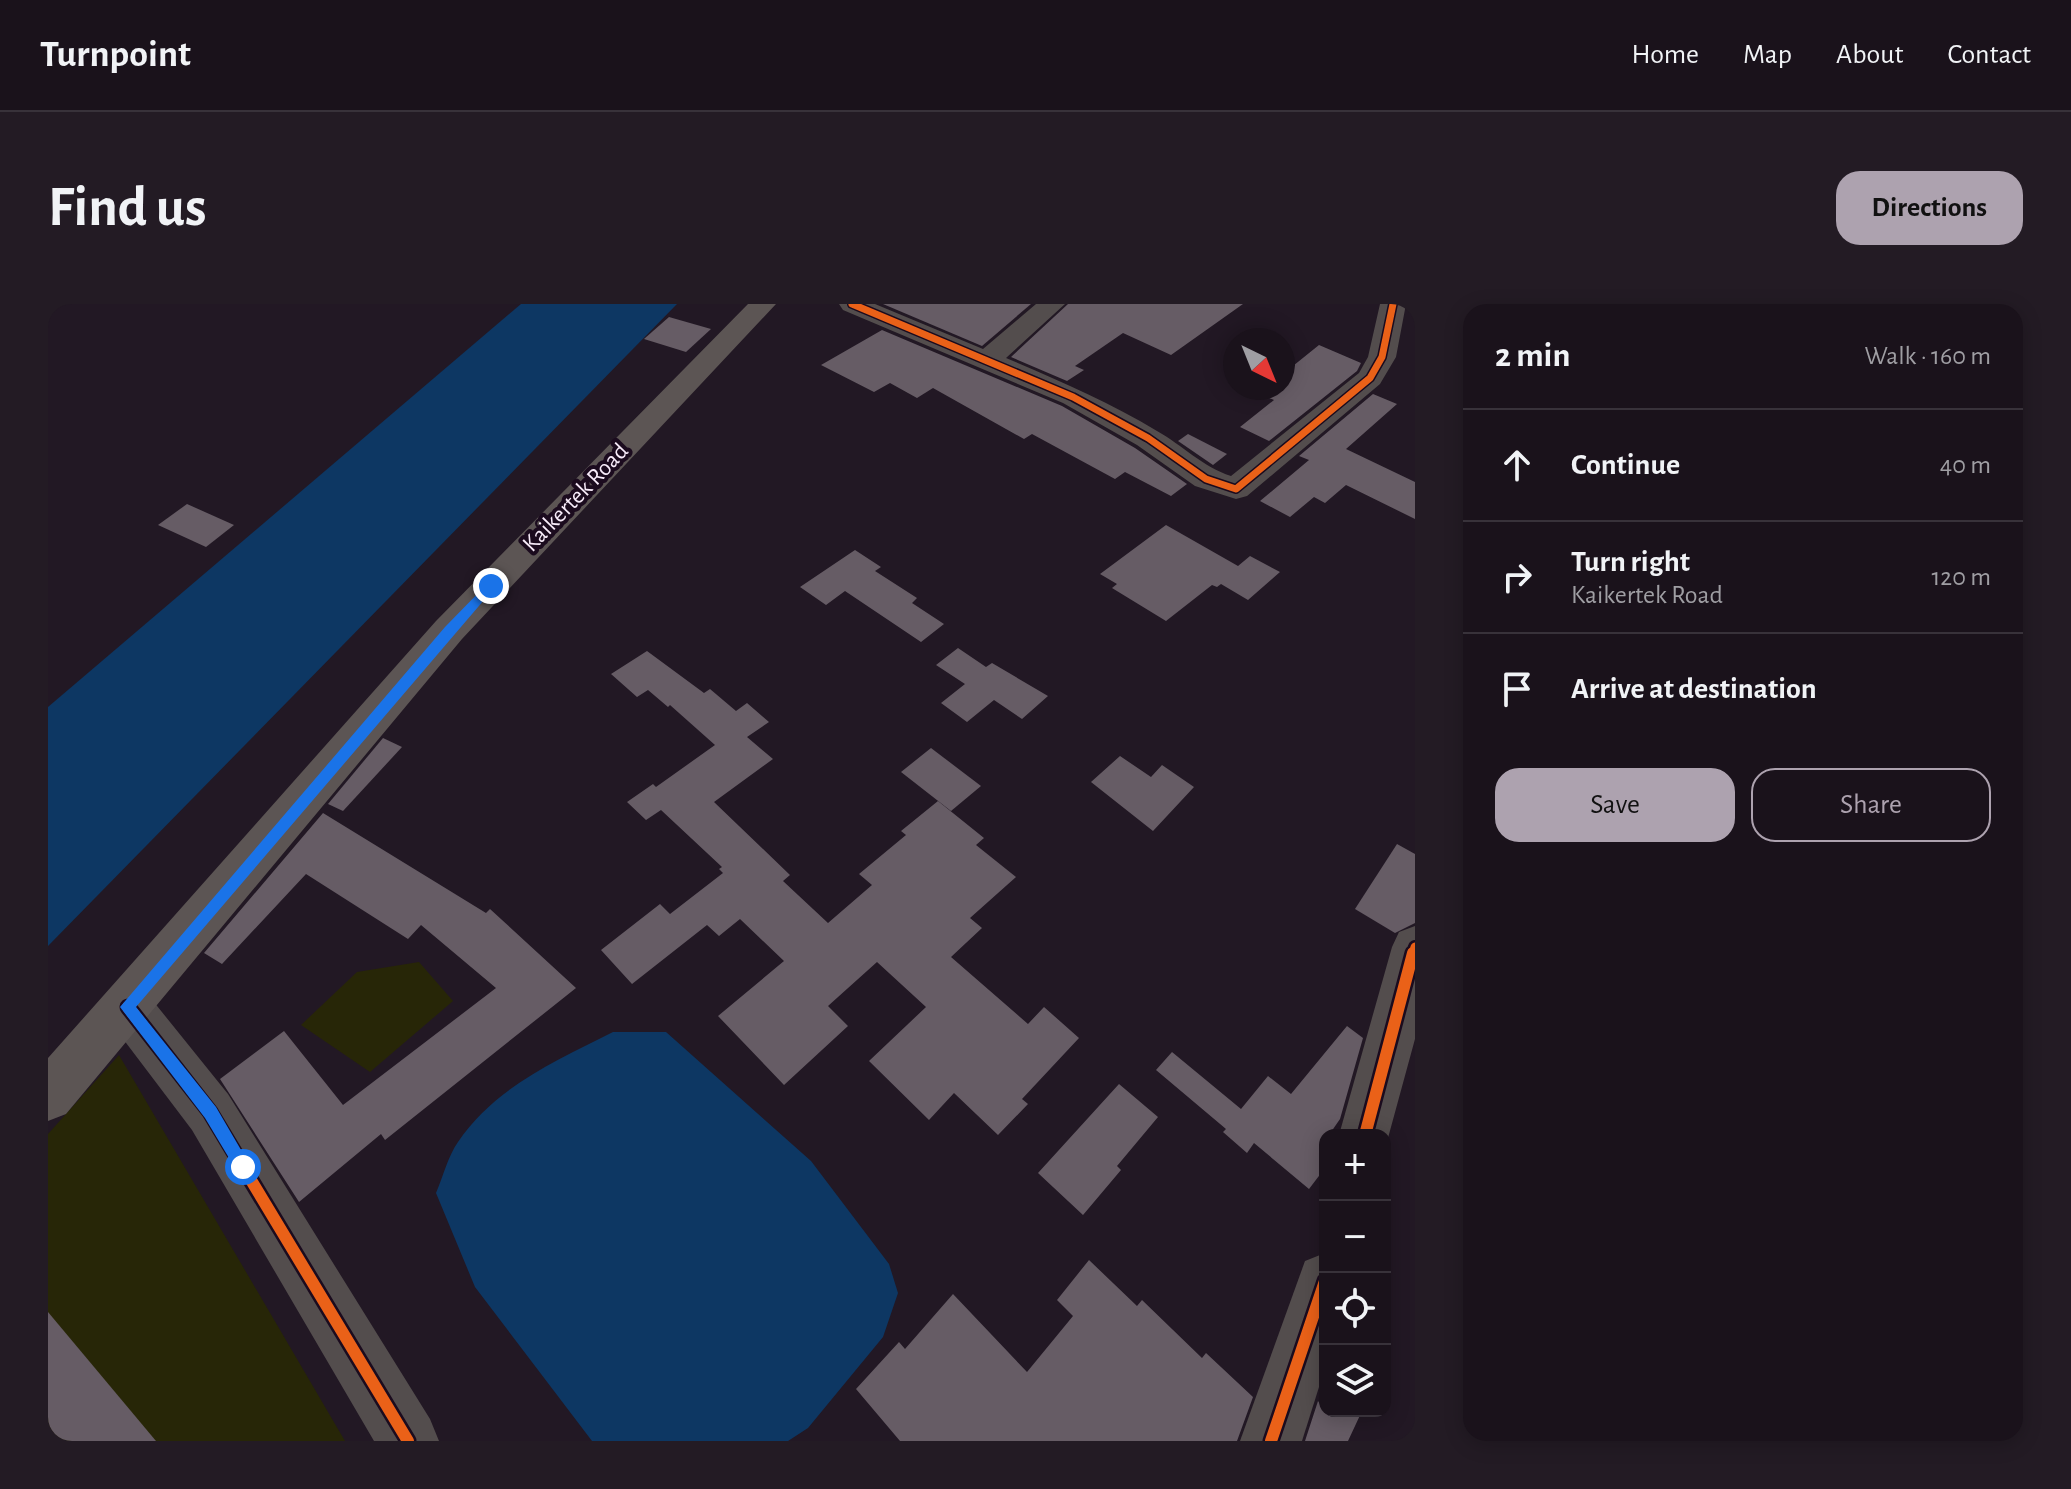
<!DOCTYPE html>
<html lang="en">
<head>
<meta charset="utf-8">
<style>
	:root { --surface:#1a121b; --page:#231b24; --text:#f1f3f6; --muted:#9f9ea3; --line:#38323a; --accent:#ada2af }
	body { margin:0; font-family:"Alegreya Sans",sans-serif; background:var(--page); color:var(--text) }
	.controls { position:absolute; right:24px; bottom:24px; display:grid; overflow:hidden; border-radius:16px; box-shadow:0 4px 20px #0003 }
	.controls button { width:72px; height:72px; display:grid; place-items:center; padding:0; border:0; border-bottom:2px solid var(--line); background:var(--surface); color:var(--text); font:40px sans-serif }
	.compass { position:absolute; left:1175px; top:24px; width:72px; height:72px; border-radius:50%; background:var(--surface); box-shadow:0 4px 20px #0003; rotate:137deg }
	.stop { position:absolute; width:24px; height:24px; margin:-18px; border:6px solid #1a73e8; border-radius:50%; background:#fff }
	.stop.end { background:#1a73e8; border-color:#fff; box-shadow:0 2px 8px #0008 }
	.list { margin:0; padding:0; list-style:none }
	h2 { display:flex; justify-content:space-between; align-items:center; height:104px; margin:0; padding:0 32px; font-size:34px }
	h2 small { font-size:26px; font-weight:400; color:var(--muted) }
	.list li { display:grid; grid-template-columns:52px 1fr auto; gap:24px; align-items:center; box-sizing:border-box; height:112px; padding:0 32px; border-top:2px solid var(--line) }
	.list b { display:block; font-size:30px; white-space:nowrap }
	.list p { margin:0; font-size:26px; white-space:nowrap; color:var(--muted) }
	.list em { font-size:26px; font-style:normal; color:var(--muted) }
	.actions { display:flex; gap:16px; padding:24px 32px }
	.actions a { flex:1; padding:18px 0; border:2px solid var(--accent); border-radius:24px; text-align:center; font-size:28px; color:var(--accent) }
	.actions .main { background:var(--accent); color:#111 }
	.icon { flex:none; width:44px; height:44px; fill:none; stroke:currentColor; stroke-width:2; stroke-linecap:round; stroke-linejoin:round }
	.map { position:relative; flex:none; width:1367px; height:1137px; overflow:hidden; border-radius:24px }
	header { display:flex; align-items:center; gap:48px; box-sizing:border-box; height:112px; padding:0 40px; background:var(--surface); border-bottom:2px solid var(--line) }
	header strong { font-size:38px }
	nav { display:flex; gap:44px; margin-inline-start:auto; font-size:28px }
	.intro { display:flex; align-items:center; justify-content:space-between; box-sizing:border-box; height:192px; padding:0 48px }
	h1 { margin:0; font-size:56px }
	.button { padding:20px 36px; border-radius:24px; background:var(--accent); color:#111; font-size:28px; font-weight:700 }
	main { display:flex; gap:48px; padding:0 48px }
	aside { flex:1; background:var(--surface); border-radius:24px; box-shadow:0 4px 20px #0003 }
	.map>svg:first-child { display:block }
</style>
</head>
<body>
<header>
<strong>Turnpoint</strong>
<nav><a>Home</a><a>Map</a><a>About</a><a>Contact</a></nav>
</header>
<div class="intro"><h1>Find us</h1><a class="button">Directions</a></div>
<main>
<div class="map">
<svg width="1367" height="1137" viewBox="0 0 1367 1137">
	<rect width="100%" height="100%" fill="#221824"/>
	<g fill="#272607">
		<path d="M371,658L405,697L322,768L253,721L309,668Z"/>
		<path d="M71,751L297,1137H0V830Z"/>
	</g>
	<g fill="#0d3763">
		<path d="M473,0H629L0,642V403Z"/>
		<path d="M565,728H618L763,857L841,960L850,989L835,1033L760,1124L740,1137H544L427,983L388,889C395,873 400,852 410,838C447,783 508,757 565,728Z"/>
	</g>
	<g fill="#665c65">
		<path d="M835,0H983L934,42Z"/>
		<path d="M1020,0H1195L1123,51L1075,29L1027,62L1036,66L1019,77L963,53Z"/>
		<path d="M621,13L663,25L638,48L596,35Z"/>
		<path d="M834,26L1014,102L1087,144L1139,180L1123,192L1077,168L1067,175L984,130L976,135L885,84L869,94L842,79L826,88L773,61Z"/>
		<path d="M1271,41L1313,59L1309,67L1221,137L1192,123L1226,96L1219,93L1227,86L1222,84H1235V70Z"/>
		<path d="M1325,90L1349,100L1298,145L1367,178V215L1298,181L1277,199L1266,193L1242,213L1212,197L1261,156L1251,152Z"/>
		<path d="M1140,130L1179,150L1165,161L1130,137Z"/>
		<path d="M139,200L186,221L158,243L110,221Z"/>
		<path d="M1118,221L1190,262L1202,252L1232,268L1200,296L1173,280L1169,283L1164,281L1118,317L1064,284L1069,280L1052,270Z"/>
		<path d="M807,246L833,263L827,267L869,294L864,299L896,320L873,338L797,287L778,301L752,283Z"/>
		<path d="M910,344L938,363L944,359L1000,392L974,415L946,396L919,418L893,399L917,380L888,361Z"/>
		<path d="M599,347L656,389L662,385L688,407L699,399L721,418L699,433L725,455L666,498L742,571L735,577L780,619L824,581L811,570L858,531L853,527L890,497L936,534L928,541L968,573L922,614L934,624L903,653L980,720L996,703L1031,734L974,795L980,800L950,831L906,789L881,816L821,757L878,703L829,658L780,702L800,722L736,781L670,712L736,657L692,615L671,632L659,621L584,680L553,646L612,600L622,610L675,569L671,565L674,563L613,506L598,516L579,498L605,480L608,483L667,441L622,401L620,403L600,386L589,393L563,370Z"/>
		<path d="M335,434L354,443L295,507L280,500Z"/>
		<path d="M883,444L933,482L903,507L853,468Z"/>
		<path d="M1072,452L1103,473L1114,461L1146,483L1105,527L1043,478Z"/>
		<path d="M275,509L438,609L442,605L528,684L337,836L333,830L251,898L172,775L236,727L295,801L448,684L373,621L360,635L258,570L174,660L156,649Z"/>
		<path d="M1349,540L1367,550V619L1347,629L1307,605Z"/>
		<path d="M1299,722L1315,734L1292,815L1281,831H1277V864L1261,885L1206,839L1199,849L1175,828L1178,825L1108,766L1124,748L1193,805L1220,772L1243,790Z"/>
		<path d="M1071,780L1110,813L1069,862L1073,866L1035,911L990,869Z"/>
		<path d="M1041,956L1089,1002L1094,996L1154,1054L1158,1049L1205,1093L1189,1137H852L808,1085L851,1038L857,1045L905,990L979,1068L1025,1012L1009,996Z"/>
		<path d="M0,1008L108,1137H0Z"/>
		<path d="M1270,1097L1277,1107H1314L1300,1137H1257Z"/>
	</g>
	<g fill="none" stroke-linecap="round" stroke-linejoin="round">
		<g fill="#534d4d" fill-rule="evenodd">
			<path d="M791,0H827L935,45L988,0H1017L958,54C1010,76 1061,98 1109,127C1134,141 1155,163 1183,172L1311,69L1320,53L1332,0H1358L1348,53L1332,80L1199,192L1188,195L1147,182L1089,141L1015,99L795,6Z"/>
			<path d="M1367,622V735L1337,845V831H1291L1344,643L1351,628Z"/>
			<path d="M80,680L97,687L180,790L382,1115L391,1137H326L144,826L63,719L56,703L63,687Z"/>
			<path d="M1277,949V1064L1254,1137H1192L1257,957Z"/>
		</g>
		<path fill="#5c5554" fill-rule="evenodd" d="M700,0H728L414,335L18,810L0,817V754L388,317Z"/>
		<defs>
			<path id="cycleway-far2" d="M804,0L1025,93L1100,134L1158,175L1188,185L1322,74L1334,53L1345,0"/>
			<path id="cycleway-far1" d="M1365,651L1367,643"/>
			<g id="cycleway">
				<path d="M80,703L162,808L360,1137"/>
				<path d="M1317,831L1365,649"/>
				<path d="M1223,1137L1277,977"/>
			</g>
		</defs>
		<use href="#cycleway-far2" stroke="#1b0b1e" stroke-width="10"/>
		<use href="#cycleway-far1" stroke="#1b0b1e" stroke-width="14"/>
		<use href="#cycleway" stroke="#1b0b1e" stroke-width="17"/>
		<use href="#cycleway-far2" stroke="#ea6118" stroke-width="7"/>
		<use href="#cycleway-far1" stroke="#ea6118" stroke-width="9"/>
		<use href="#cycleway" stroke="#ea6118" stroke-width="12"/>
	</g>
	<path fill="#1a73e8" d="M439,280L448,282L88,703L168,803L203,863L201,869H190L157,814L72,703L397,323Z"/>
	<g text-anchor="middle" stroke-width="8" stroke-linejoin="round" paint-order="stroke">
		<g font-size="24" fill="#f8ecfa" stroke="#1b0b1e">
			<text transform="translate(527 193) rotate(-46)" y="8">Kaikertek Road</text>
		</g>
	</g>
</svg>
<div class="controls">
<button>+</button>
<button>−</button>
<button><svg class="icon" aria-label="locate" viewBox="0 0 24 24"><circle cx="12" cy="12" r="6"/><path d="M12 2v4M12 18v4M2 12h4M18 12h4"/></svg></button>
<button><svg class="icon" aria-label="layers" viewBox="0 0 24 24"><path d="M12 4l9 5-9 5-9-5zM3 14l9 5 9-5"/></svg></button>
</div>
<svg class="compass" viewBox="-18 -18 36 36"><path d="M0-13l5 13h-10z" fill="#e53935"/><path d="M0 13l5-13h-10z" fill="#9f9ea3"/></svg>
<div class="stop" style="left:195px;top:863px"></div>
<div class="stop end" style="left:443px;top:282px"></div>
</div>
<aside>
<h2>2 min<small>Walk · 160 m</small></h2>
<ul class="list">
<li><svg class="icon" aria-label="ahead" viewBox="0 0 24 24"><path d="M12 20V5M6 11l6-6 6 6"/></svg><div><b>Continue</b></div><em>40 m</em></li>
<li><svg class="icon" aria-label="right" viewBox="0 0 24 24"><path d="M7 20v-9h11M14 6l5 5-5 5"/></svg><div><b>Turn right</b><p>Kaikertek Road</p></div><em>120 m</em></li>
<li><svg class="icon" aria-label="arrive" viewBox="0 0 24 24"><path d="M6 21V4h12l-3 4 3 4H6"/></svg><div><b>Arrive at destination</b></div></li>
</ul>
<div class="actions"><a class="main">Save</a><a>Share</a></div>
</aside>
</main>
</body>
</html>
